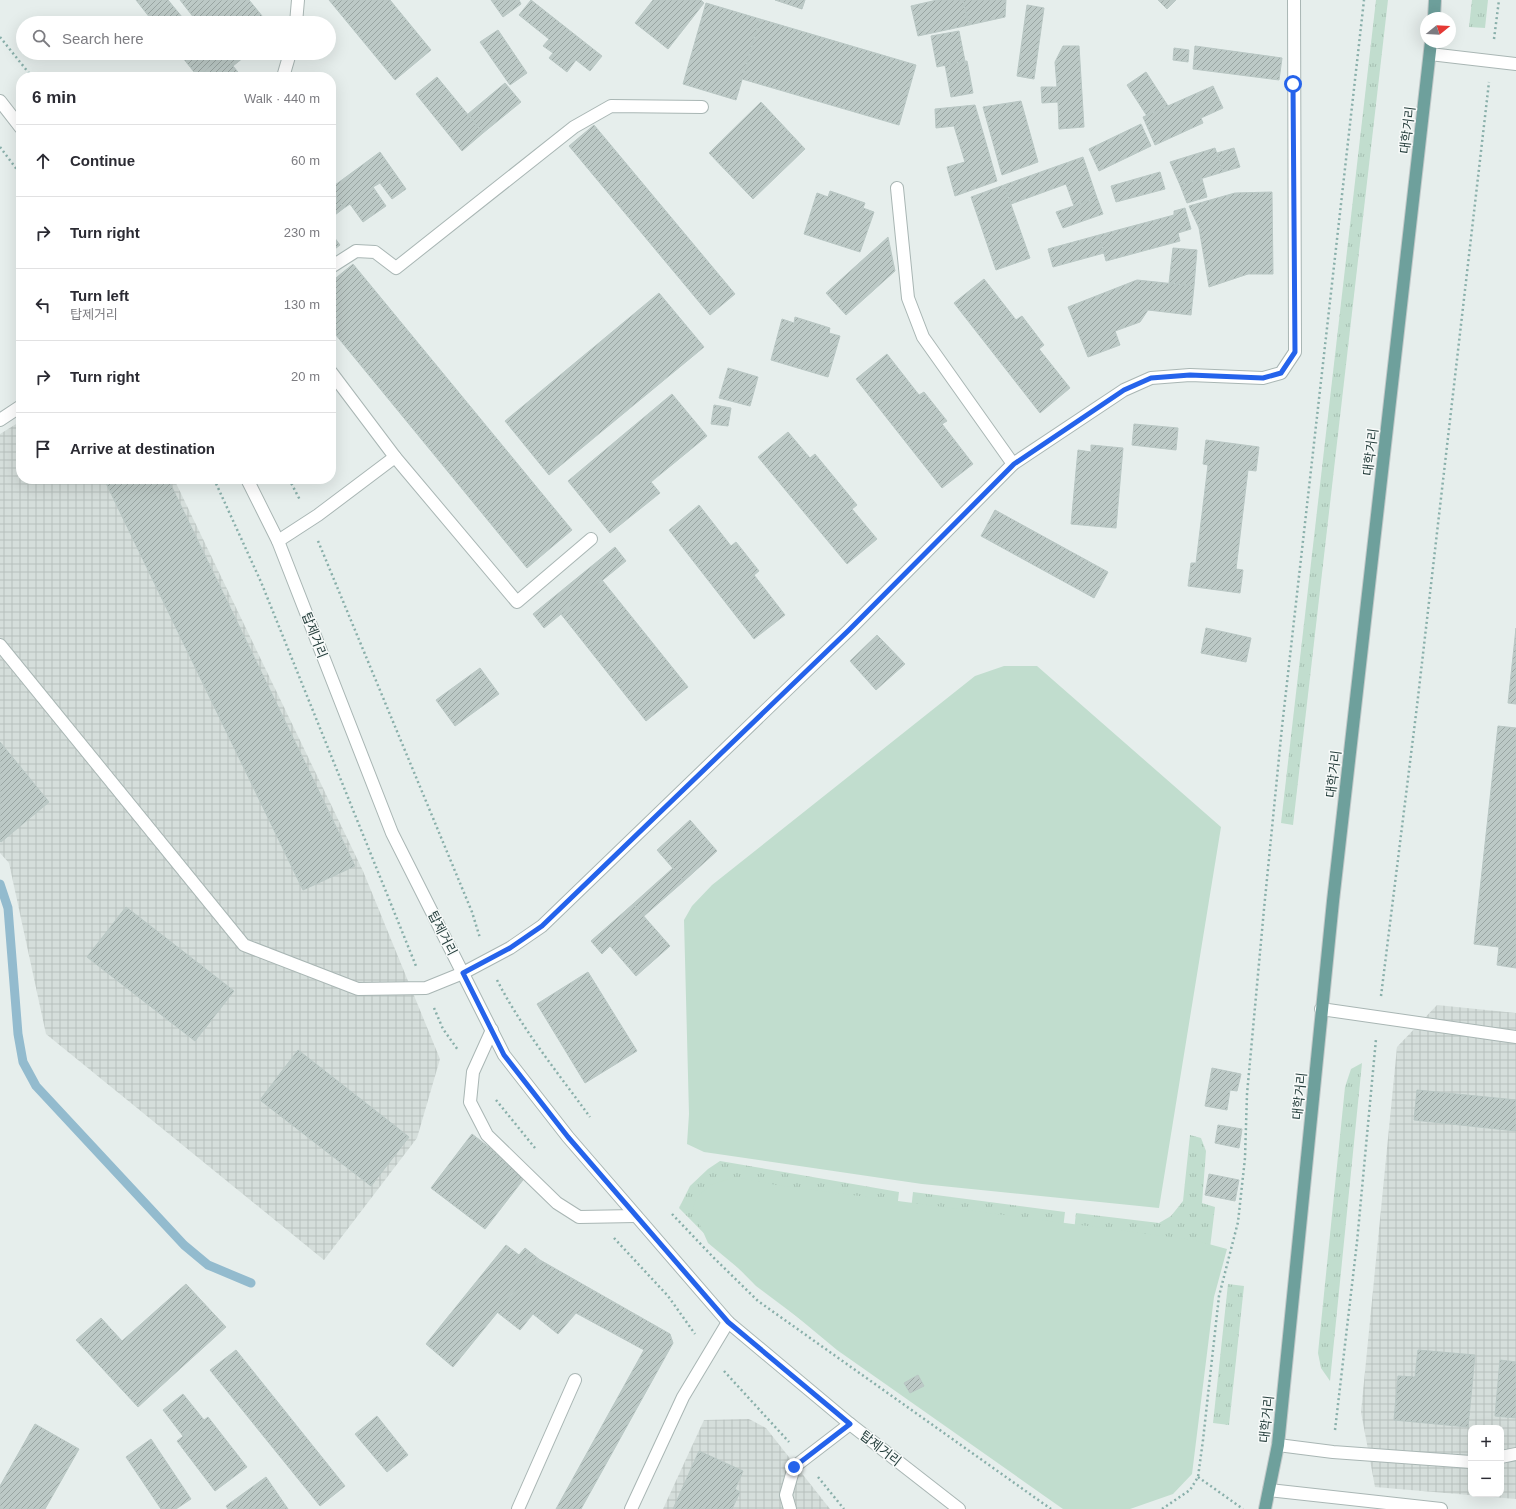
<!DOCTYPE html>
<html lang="en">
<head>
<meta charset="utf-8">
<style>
	:root { --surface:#fff; --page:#f7f7f7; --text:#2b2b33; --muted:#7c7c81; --line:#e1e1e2 }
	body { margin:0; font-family:Arial,"Noto Sans KR",sans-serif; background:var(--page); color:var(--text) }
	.controls { position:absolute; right:12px; bottom:12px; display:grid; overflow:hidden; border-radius:8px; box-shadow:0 4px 16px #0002 }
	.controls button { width:36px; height:36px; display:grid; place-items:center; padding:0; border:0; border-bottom:1px solid var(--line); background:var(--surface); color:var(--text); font:20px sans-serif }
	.compass { position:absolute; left:1420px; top:12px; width:36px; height:36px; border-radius:50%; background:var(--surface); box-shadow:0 4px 16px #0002; rotate:72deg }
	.stop { position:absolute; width:12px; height:12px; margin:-9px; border:3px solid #2563eb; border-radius:50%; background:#fff }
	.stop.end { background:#2563eb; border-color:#fff; box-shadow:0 1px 4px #0008 }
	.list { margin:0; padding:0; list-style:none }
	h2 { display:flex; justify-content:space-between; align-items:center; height:52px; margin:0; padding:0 16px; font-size:17px }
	h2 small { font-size:13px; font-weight:400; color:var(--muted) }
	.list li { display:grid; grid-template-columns:26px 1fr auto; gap:12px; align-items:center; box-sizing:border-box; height:72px; padding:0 16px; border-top:1px solid var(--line) }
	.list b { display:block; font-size:15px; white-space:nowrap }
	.list p { margin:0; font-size:13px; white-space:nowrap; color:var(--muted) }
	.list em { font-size:13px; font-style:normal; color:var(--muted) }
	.icon { flex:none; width:22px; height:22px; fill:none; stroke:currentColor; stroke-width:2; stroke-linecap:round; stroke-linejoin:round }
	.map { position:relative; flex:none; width:1516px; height:1509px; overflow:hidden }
	.search { position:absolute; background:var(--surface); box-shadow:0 4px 16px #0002; left:16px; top:16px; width:320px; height:44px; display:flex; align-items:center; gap:10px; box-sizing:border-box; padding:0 14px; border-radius:22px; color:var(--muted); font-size:15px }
	.panel { position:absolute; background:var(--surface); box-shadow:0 4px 16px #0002; left:16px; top:72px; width:320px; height:412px; border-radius:16px }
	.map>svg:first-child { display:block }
</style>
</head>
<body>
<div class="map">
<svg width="1516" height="1509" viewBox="0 0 1516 1509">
	<defs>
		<pattern id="industrial-grid" width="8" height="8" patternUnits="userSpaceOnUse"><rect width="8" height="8" fill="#d5dedb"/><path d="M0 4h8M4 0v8" fill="none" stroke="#b7c0bd"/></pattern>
		<pattern id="grass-tufts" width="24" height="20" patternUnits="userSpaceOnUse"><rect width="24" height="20" fill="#c1ddce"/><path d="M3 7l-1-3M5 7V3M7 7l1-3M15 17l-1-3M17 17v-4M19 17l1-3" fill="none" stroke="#a6bfb2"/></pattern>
		<pattern id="building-hatch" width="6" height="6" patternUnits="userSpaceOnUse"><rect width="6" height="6" fill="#bcc9c6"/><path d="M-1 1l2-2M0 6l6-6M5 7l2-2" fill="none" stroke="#99a5a2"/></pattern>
	</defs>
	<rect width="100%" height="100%" fill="#e6eeec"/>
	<g fill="url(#industrial-grid)" fill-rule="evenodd">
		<path d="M21,421V479H174L363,871L440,1059L417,1138L324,1260L46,1034L9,863L0,853V434Z"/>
		<path d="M1437,1005L1516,1013V1499L1375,1487L1361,1412L1397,1047ZM1471,1428H1501V1494H1471Z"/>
		<path d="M749,1419L766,1428L830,1509H663L704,1420Z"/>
	</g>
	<g fill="url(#grass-tufts)">
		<path d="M1376,0H1388L1293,825L1281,823Z"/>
		<path d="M1472,0H1488L1485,28L1469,27Z"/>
		<path d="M1362,1063L1330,1381L1321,1368L1318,1353L1345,1087L1351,1069Z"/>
		<path d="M1190,1135L1201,1138L1206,1151L1202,1203L1215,1207L1210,1248L1074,1231L1076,1213L1159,1223L1171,1216L1183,1201Z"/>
		<path d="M720,1161L899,1192L897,1209L816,1331L756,1286L679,1208L690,1186L708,1169Z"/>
		<path d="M913,1192L1065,1212L1063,1229L911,1210Z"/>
		<path d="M1228,1284L1244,1286L1229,1425L1213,1423Z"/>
	</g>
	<g fill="#c1ddce">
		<path d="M1004,666H1037L1221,827L1159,1208L922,1184L704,1152L687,1144L689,1114L684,920L692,906L712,885L975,676Z"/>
		<path d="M735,1177L776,1185L1194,1240L1227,1249L1214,1297L1192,1474L1173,1494L1130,1509H1063L837,1350L708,1243L693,1209L696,1198L710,1185Z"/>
	</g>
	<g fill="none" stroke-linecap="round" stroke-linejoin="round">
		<path stroke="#93bbce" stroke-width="9" d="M0,884L8,908L18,1034L23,1062L36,1086L184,1245L208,1265L251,1283"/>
	</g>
	<g fill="url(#building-hatch)" stroke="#b9c7c4">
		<path d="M136,0H168L187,23H154Z"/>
		<path d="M180,0H249L267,22L198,23Z"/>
		<path d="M329,0H390L431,50L395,80Z"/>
		<path d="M491,0H519L521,4L503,17Z"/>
		<path d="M531,0L602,56L590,71L576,60L567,72L549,58L553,53L543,46L549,39L519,15Z"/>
		<path d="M653,0H701L704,3L668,49L635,23Z"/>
		<path d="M775,0H805L802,9Z"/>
		<path d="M937,0H963L969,25L918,36L911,6Z"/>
		<path d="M963,0H1006L1005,17L969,25Z"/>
		<path d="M1158,0H1176L1167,9Z"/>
		<path d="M706,3L760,19L736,100L683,84Z"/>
		<path d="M1027,5L1044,8L1034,79L1017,76Z"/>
		<path d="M760,19L916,65L899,125L742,79Z"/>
		<path d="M498,30L527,73L510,85L480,42Z"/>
		<path d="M959,31L965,61L937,67L931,36Z"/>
		<path d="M1063,46H1079L1084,127L1059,129L1058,102L1042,103L1041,87H1057L1055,62Z"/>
		<path d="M1195,46L1282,58L1279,80L1193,69Z"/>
		<path d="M1174,48L1189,50L1188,62L1173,60Z"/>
		<path d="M179,53H211L217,61L198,77Z"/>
		<path d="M223,53H249L233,66Z"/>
		<path d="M224,55L242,77H198L217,61Z"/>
		<path d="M967,61L973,93L951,97L945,65Z"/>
		<path d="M1146,72L1168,106L1147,116L1127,85Z"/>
		<path d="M437,77L483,133L462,151L416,94Z"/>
		<path d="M505,83L521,102L483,133L468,114Z"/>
		<path d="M1213,86L1223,108L1201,118L1203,123L1155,145L1143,117Z"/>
		<path d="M1021,101L1038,162L1002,175L983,107Z"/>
		<path d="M761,102L805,149L753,199L709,153Z"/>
		<path d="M975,105L997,181L955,196L947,167L965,162L954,126L936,128L935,109Z"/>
		<path d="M1141,124L1151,146L1099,171L1089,149Z"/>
		<path d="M594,125L735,294L710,315L569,146Z"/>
		<path d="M1215,148L1223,172L1180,185L1170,162Z"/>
		<path d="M1234,148L1240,167L1223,172L1217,153Z"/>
		<path d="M380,152L406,189L392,199L380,183L373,187L386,206L363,222L350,204L344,208L331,190V188Z"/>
		<path d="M1083,157L1097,198L1074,206L1066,184L1011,204L1004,185Z"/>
		<path d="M1160,172L1165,189L1116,202L1111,186Z"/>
		<path d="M1202,179L1207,197L1187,203L1180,185Z"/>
		<path d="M1004,185L1030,258L996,270L971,197Z"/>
		<path d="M331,190L344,208L331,218Z"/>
		<path d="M830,191L865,203L863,208L874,212L860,252L804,234L817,193L828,197Z"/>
		<path d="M1272,192L1273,274H1248L1209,287L1199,228L1189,206L1235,193Z"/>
		<path d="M1097,198L1103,214L1063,228L1056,212Z"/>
		<path d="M1185,208L1191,229L1178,233L1180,241L1106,261L1099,235L1174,215V211Z"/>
		<path d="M331,233L340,245L331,252Z"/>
		<path d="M1099,235L1104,253L1053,267L1048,249Z"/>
		<path d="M888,237L895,271L846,315L826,293Z"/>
		<path d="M1173,248L1197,250L1194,286L1169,283Z"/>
		<path d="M353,264L572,530L527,568L331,329V282Z"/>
		<path d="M984,279L1016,320L1022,316L1044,345L1039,349L1070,388L1040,413L954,303Z"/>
		<path d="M1137,280L1194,286L1191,315L1148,310L1140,322L1115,331L1120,345L1088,357L1068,307Z"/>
		<path d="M659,293L704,347L549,475L505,421Z"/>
		<path d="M795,317L830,328L829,333L840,336L828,377L771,360L782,319L794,323Z"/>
		<path d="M887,354L919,395L924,392L947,421L942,424L973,464L942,488L856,379Z"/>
		<path d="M728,368L758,377L750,406L719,398Z"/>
		<path d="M672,394L707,436L651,482L660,493L610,533L568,481Z"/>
		<path d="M714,405L731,408L728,426L711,424Z"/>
		<path d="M1134,424L1178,428L1176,450L1132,445Z"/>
		<path d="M788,432L810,458L815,454L857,505L852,509L877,539L847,564L758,457Z"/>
		<path d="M1206,440L1259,447L1256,471L1248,470L1236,569L1243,570L1240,593L1188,586L1191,563H1196L1208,465L1203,464Z"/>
		<path d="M1091,445L1123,448L1116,528L1071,524L1078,450L1091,452Z"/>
		<path d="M104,479H168L355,866L303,890Z"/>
		<path d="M699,505L731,546L736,542L759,571L754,575L785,615L754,639L669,530Z"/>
		<path d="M995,510L1108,572L1094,598L981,536Z"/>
		<path d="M615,547L626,561L544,628L533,614Z"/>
		<path d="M602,580L688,687L646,721L561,614Z"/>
		<path d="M1206,628L1251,638L1246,662L1201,653Z"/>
		<path d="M1516,628V704L1508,703Z"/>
		<path d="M877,635L905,664L876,690L850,661Z"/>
		<path d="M480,668L499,694L455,726L436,700Z"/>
		<path d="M1498,726L1516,728V968L1497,965L1499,947L1474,944Z"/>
		<path d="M0,742L49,802L1,842L0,841Z"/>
		<path d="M690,820L717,851L684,881L657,850Z"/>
		<path d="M673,868L684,881L644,916L633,904Z"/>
		<path d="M633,904L670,946L636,976L610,946L602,954L591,941Z"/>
		<path d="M126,907L234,991L195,1041L87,957Z"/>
		<path d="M588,972L637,1051L585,1083L537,1004Z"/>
		<path d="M298,1050L409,1137L371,1186L260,1100Z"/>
		<path d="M1212,1068L1241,1074L1237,1091L1230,1090L1227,1110L1205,1106Z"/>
		<path d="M1417,1090L1516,1100V1131L1414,1120Z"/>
		<path d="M1218,1125L1242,1129L1239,1148L1215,1143Z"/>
		<path d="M472,1134L526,1176L485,1229L431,1188Z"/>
		<path d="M1209,1174L1239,1180L1235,1201L1205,1195Z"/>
		<path d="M506,1245L519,1255L525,1248L540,1260L453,1367L426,1344Z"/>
		<path d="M540,1260L670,1334L673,1343L581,1509H556L644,1350L576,1313L558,1334L533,1314L520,1330L497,1312Z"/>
		<path d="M186,1284L226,1327L138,1407L76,1340L101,1318L122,1341Z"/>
		<path d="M236,1350L345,1486L320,1506L210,1370Z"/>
		<path d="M1418,1350L1475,1355L1468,1427L1394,1420L1398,1376L1415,1377Z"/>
		<path d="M1500,1360L1516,1362V1418L1495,1416Z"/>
		<path d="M918,1375L924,1386L910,1393L904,1383Z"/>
		<path d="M183,1394L204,1420L183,1436L163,1410Z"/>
		<path d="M377,1416L408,1455L387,1472L355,1434Z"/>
		<path d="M208,1417L247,1467L215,1491L177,1441Z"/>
		<path d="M35,1424L79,1449L45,1509H0V1486Z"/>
		<path d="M151,1439L191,1499L176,1509H161L126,1457Z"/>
		<path d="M699,1451L743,1471L735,1489L740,1492L732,1509H673Z"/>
		<path d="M266,1477L288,1509H228L226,1506Z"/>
	</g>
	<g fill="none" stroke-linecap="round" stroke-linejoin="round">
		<defs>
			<g id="minor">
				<path d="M296,23L298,0"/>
				<path d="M1430,54L1516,64"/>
				<path d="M283,77L290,53"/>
				<path d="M0,101L21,128"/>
				<path d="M897,188L908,298L923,337L1013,464"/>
				<path d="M331,267L356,251L375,252L396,268L574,127L611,106L702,107"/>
				<path d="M331,372L395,457L517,602L591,539"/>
				<path d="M0,420L21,406"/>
				<path d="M247,479L278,541L392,833L504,1055L568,1137L728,1322L850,1424L959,1509"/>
				<path d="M278,541L318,515L395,457"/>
				<path d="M0,645L244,945L358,989L426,988L463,973L510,948L542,926L849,630L1013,464L1124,390L1151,378L1190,375L1263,378L1281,373L1295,352L1294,0"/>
				<path d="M1321,1009L1516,1037"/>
				<path d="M492,1030L473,1072L470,1102L487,1135L557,1203L579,1217L636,1216"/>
				<path d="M1278,1445L1333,1452L1471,1462"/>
				<path d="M1501,1457L1516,1454"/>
				<path d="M1269,1490L1441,1509"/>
				<path d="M518,1509L575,1380"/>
				<path d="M631,1509L683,1397L728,1322"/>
				<path d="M790,1509L786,1495L794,1467L850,1424"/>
			</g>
			<g id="major">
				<path d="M1434,18L1435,0"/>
				<path d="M1265,1509L1278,1445L1333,901L1431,42"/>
			</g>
		</defs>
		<use href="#minor" stroke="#a9b6b4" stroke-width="14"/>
		<use href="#major" stroke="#c2c9c9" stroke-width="14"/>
		<g stroke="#89afaa" stroke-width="2.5" stroke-dasharray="2 3" stroke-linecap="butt">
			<path d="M0,37L32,77"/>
			<path d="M1494,39L1499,0"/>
			<path d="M0,147L21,175"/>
			<path d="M214,479L261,582L416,966"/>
			<path d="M289,479L300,500"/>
			<path d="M318,541L472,912L480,938"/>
			<path d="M497,980C522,1029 558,1073 590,1117"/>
			<path d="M1381,996L1417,706L1489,82"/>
			<path d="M434,1008L443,1029L458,1050"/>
			<path d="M496,1100L535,1148"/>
			<path d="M672,1214L713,1257L758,1301L1051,1509"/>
			<path d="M614,1238L668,1296L695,1334"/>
			<path d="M724,1371L789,1442"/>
			<path d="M1335,1430L1357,1242L1376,1039"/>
			<path d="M818,1477L844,1509"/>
			<path d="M1198,1477L1243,1509"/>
			<path d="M1162,1509L1190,1490L1198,1477L1203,1440L1219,1296L1238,1222L1245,1158L1247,1094L1264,909L1282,727L1364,0"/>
		</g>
		<use href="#minor" stroke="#fff" stroke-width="12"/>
		<use href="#major" stroke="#6ea09c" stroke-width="12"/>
	</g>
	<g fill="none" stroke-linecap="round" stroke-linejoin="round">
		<path stroke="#2563eb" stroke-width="5" d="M794,1467L850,1424L728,1322L568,1137L504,1055L463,973L510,948L542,926L849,630L1014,464L1124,390L1151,378L1190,375L1263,378L1281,373L1295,352L1293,84"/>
	</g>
	<g text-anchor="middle" stroke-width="3" stroke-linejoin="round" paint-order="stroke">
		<g font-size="13" fill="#263f3d" stroke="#f7faf9">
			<text transform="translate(1407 130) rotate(-83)" y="5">대학거리</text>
			<text transform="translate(1370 452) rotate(-83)" y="5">대학거리</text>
			<text transform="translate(315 635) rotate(69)" y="5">탑제거리</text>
			<text transform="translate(1333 774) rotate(-83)" y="5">대학거리</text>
			<text transform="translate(443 933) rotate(63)" y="5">탑제거리</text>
			<text transform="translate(1299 1096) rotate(-84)" y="5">대학거리</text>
			<text transform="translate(1266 1419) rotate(-84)" y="5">대학거리</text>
			<text transform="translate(881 1448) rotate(38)" y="5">탑제거리</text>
		</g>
	</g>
</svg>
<div class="controls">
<button>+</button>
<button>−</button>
</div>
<svg class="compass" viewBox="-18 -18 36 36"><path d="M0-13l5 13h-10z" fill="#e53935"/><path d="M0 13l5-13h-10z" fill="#7c7c81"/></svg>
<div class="stop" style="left:1293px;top:84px"></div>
<div class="stop end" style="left:794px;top:1467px"></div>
<div class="search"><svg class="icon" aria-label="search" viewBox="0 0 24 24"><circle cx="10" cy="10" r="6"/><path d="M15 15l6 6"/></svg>Search here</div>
<section class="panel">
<h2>6 min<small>Walk · 440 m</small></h2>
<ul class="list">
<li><svg class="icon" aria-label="ahead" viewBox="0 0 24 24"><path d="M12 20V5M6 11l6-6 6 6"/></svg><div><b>Continue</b></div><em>60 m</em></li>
<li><svg class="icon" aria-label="right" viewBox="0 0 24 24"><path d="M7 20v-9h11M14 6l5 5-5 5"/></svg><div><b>Turn right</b></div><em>230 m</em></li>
<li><svg class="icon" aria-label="left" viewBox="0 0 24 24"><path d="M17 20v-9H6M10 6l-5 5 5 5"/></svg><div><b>Turn left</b><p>탑제거리</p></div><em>130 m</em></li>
<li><svg class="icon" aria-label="right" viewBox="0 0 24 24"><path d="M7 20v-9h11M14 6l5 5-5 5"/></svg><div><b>Turn right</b></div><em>20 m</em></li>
<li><svg class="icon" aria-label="arrive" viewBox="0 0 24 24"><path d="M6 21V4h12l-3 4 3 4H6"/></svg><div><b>Arrive at destination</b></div></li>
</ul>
</section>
</div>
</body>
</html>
